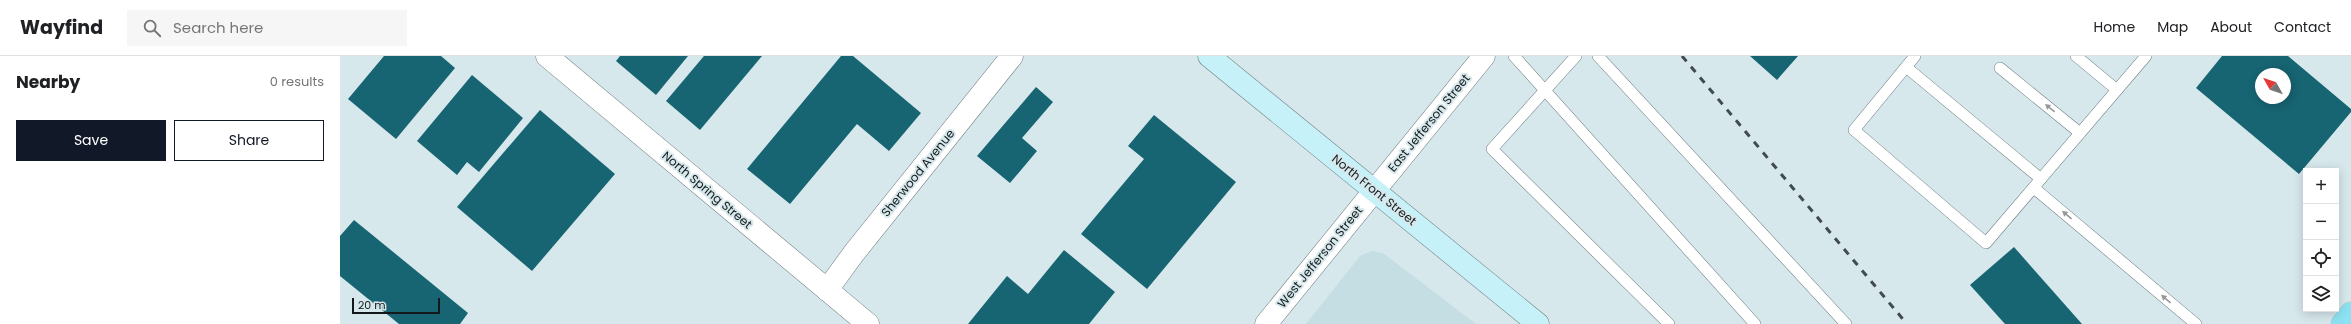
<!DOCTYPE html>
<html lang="en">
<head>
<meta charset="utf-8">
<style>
	:root { --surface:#fff; --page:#f6f6f6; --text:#202124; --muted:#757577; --line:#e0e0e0; --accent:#111827 }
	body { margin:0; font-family:Poppins,sans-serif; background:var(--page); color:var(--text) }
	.controls { position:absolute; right:12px; bottom:12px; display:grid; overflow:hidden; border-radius:0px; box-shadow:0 2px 10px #0003 }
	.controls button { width:36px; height:36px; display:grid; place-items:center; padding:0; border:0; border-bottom:1px solid var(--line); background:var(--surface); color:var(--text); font:20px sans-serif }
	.compass { position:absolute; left:1915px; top:12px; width:36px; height:36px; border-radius:50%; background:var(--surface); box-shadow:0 2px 10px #0003; rotate:310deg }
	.scale { position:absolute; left:12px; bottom:10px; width:88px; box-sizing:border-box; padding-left:4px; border:2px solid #141a1c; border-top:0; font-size:11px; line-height:14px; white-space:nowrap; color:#141a1c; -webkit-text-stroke:3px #d7e8ec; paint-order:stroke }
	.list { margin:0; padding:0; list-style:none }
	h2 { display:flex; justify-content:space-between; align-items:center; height:52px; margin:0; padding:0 16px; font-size:17px }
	h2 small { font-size:13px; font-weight:400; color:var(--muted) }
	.actions { display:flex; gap:8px; padding:12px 16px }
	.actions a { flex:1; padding:9px 0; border:1px solid var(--accent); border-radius:0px; text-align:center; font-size:14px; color:var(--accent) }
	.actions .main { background:var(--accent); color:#fff }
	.icon { flex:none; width:22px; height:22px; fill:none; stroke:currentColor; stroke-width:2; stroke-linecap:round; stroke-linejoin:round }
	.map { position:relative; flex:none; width:2011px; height:268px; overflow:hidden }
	header { display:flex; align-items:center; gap:24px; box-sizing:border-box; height:56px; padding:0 20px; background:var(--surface); border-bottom:1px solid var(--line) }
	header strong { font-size:19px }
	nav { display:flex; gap:22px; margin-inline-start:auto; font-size:14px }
	.search { width:280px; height:36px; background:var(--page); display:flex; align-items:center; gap:10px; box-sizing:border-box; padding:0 14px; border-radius:0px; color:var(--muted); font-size:15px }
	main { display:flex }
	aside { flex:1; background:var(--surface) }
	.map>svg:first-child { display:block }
</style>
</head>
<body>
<header>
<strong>Wayfind</strong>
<div class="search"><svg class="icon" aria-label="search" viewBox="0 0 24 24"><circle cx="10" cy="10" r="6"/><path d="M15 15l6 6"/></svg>Search here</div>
<nav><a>Home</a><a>Map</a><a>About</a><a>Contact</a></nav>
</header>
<main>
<aside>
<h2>Nearby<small>0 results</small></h2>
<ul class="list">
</ul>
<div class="actions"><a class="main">Save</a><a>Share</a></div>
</aside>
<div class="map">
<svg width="2011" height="268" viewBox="0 0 2011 268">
	<rect width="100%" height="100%" fill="#d7e8ec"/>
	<path fill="#c4dee4" d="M1032,195L1043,197L1136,268H966L1020,200Z"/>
	<g fill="#176472" fill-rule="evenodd">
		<path d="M44,0H101L115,12L56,83L8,43Z"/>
		<path d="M280,0H348L316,39L276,5Z"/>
		<path d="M364,0H422L360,74L326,45Z"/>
		<path d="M501,0H513L581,57L549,95L517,68L450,148L407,113Z"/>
		<path d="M1410,0H1458L1437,24Z"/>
		<path d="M1882,0H1948L2011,53V56L1959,118L1856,32ZM1921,18H1945V42H1921Z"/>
		<path d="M132,19L183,62L139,116L127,106L117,119L77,85Z"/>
		<path d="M696,31L713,46L682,82L697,95L670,127L637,100Z"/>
		<path d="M200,54L275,118L192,215L117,151Z"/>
		<path d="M814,59L896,126L807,233L741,178L804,103L788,90Z"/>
		<path d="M14,164L128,257L120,268H59L0,220V180Z"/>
		<path d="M1674,191L1742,268H1665L1630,229Z"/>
		<path d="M724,194L775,236L749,268H628L667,220L688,238Z"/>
	</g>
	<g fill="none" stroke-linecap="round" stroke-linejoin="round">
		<defs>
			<g id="lane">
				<path d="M1174,0L1415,268"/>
				<path d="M1236,0L1152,93L1329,268"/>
				<path d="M1258,0L1506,268"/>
				<path d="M1575,0L1514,74L1646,187L1806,0"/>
				<path d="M1736,0L1777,34"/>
				<path d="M1566,11L1701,123"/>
				<path d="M1660,12L1740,77"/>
				<path d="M1694,132L1856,268"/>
			</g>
			<g id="street">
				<path d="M207,0L528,268"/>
				<path d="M487,234L514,197L672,0"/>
				<path d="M926,268L1144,0"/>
			</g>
			<path id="secondary" d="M869,0L1198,268"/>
			<path id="primary" d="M2002,268L2011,257"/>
		</defs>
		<use href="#lane" stroke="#6d7c80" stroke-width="12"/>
		<use href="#street" stroke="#6d7c80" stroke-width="23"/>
		<use href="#secondary" stroke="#6d7c80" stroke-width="23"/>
		<use href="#primary" stroke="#c2c3c4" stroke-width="23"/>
		<use href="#lane" stroke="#fff" stroke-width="11"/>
		<use href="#street" stroke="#fff" stroke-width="22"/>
		<use href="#secondary" stroke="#c6f1f9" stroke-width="22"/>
		<use href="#primary" stroke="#8ce2f2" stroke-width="22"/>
		<path stroke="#414a4c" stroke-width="3" stroke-dasharray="7 7" stroke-linecap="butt" d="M1342,0L1567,268"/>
	</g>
	<defs><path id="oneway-solid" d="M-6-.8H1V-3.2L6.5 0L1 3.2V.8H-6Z"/></defs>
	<g fill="#959899">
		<use href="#oneway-solid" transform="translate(1710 52) rotate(-141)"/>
		<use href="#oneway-solid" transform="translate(1727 159) rotate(-140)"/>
		<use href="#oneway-solid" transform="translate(1826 243) rotate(-140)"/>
	</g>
	<g text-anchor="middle" stroke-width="4" stroke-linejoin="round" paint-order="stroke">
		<g font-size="12" fill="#141a1c" stroke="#d7e8ec">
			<text transform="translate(1089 67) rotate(-51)" y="4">East Jefferson Street</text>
			<text transform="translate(578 117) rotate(-51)" y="4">Sherwood Avenue</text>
			<text transform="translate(367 134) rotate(40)" y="4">North Spring Street</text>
			<text transform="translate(1034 134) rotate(39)" y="4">North Front Street</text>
			<text transform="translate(980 201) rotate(-51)" y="4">West Jefferson Street</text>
		</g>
	</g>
</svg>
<div class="controls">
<button>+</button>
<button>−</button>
<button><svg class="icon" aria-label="locate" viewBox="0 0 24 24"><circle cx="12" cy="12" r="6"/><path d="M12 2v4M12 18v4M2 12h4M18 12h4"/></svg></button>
<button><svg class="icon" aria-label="layers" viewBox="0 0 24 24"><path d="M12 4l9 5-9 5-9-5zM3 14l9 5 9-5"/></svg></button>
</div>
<svg class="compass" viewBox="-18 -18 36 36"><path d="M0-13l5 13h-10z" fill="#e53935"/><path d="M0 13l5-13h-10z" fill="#757577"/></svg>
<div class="scale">20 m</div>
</div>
</main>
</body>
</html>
